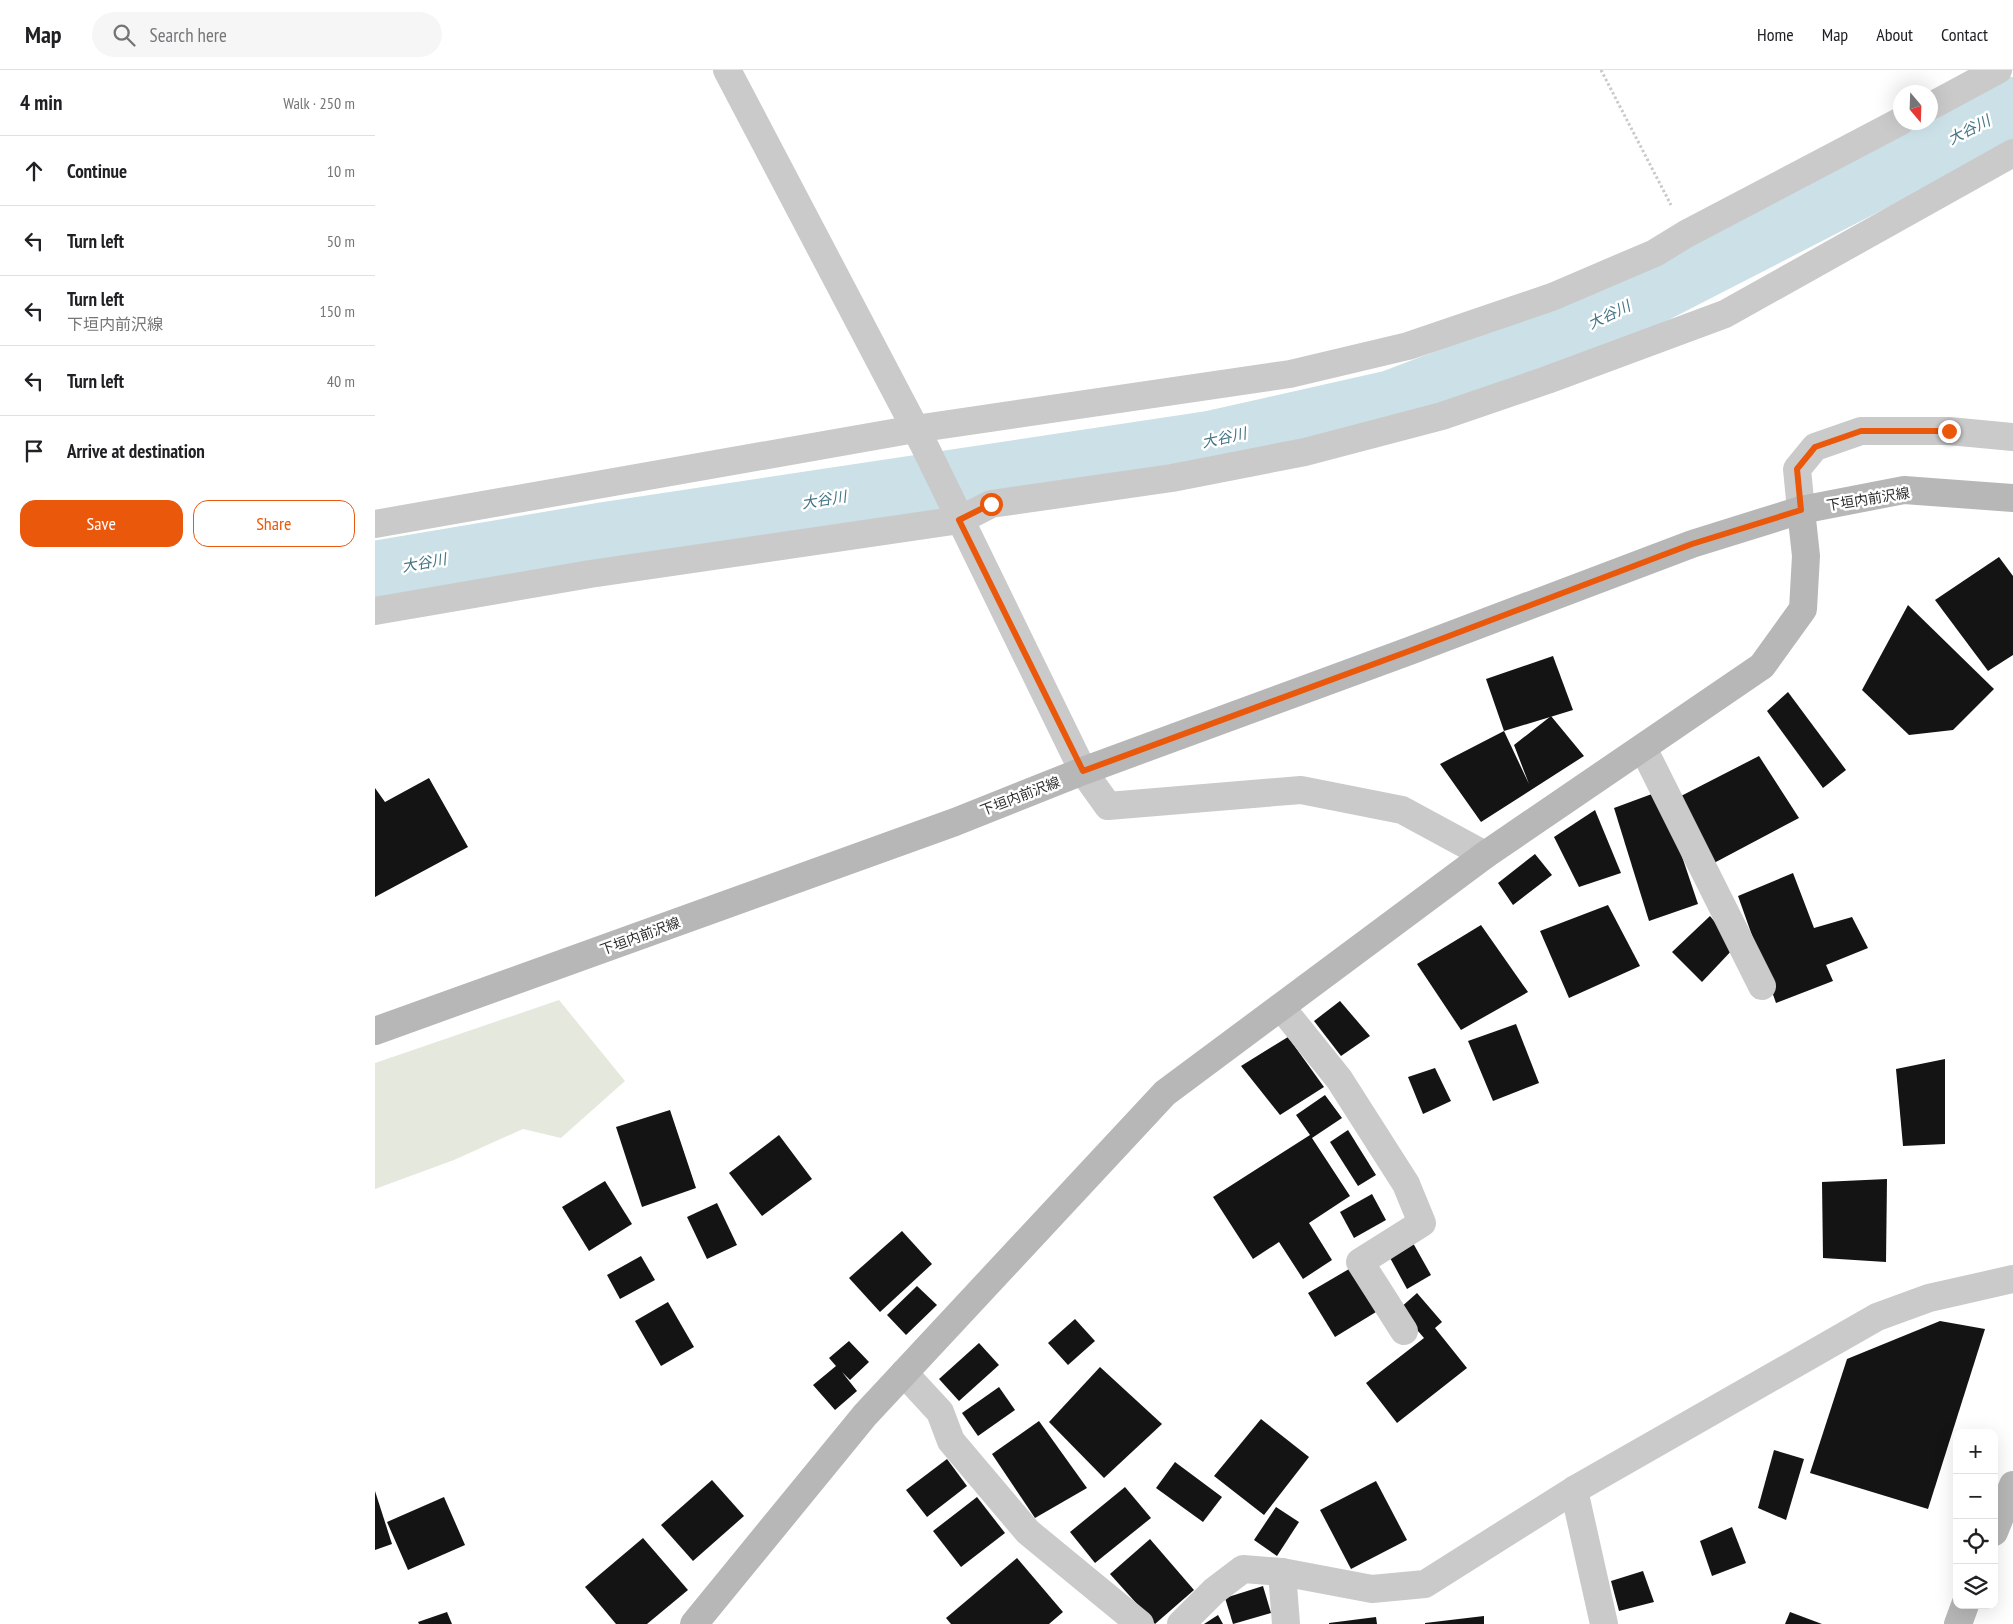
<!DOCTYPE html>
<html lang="en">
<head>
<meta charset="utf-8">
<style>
	:root { --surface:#fff; --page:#f6f6f6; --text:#202124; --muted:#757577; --line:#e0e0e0; --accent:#ea580c }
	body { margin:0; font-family:"PT Sans Narrow","Noto Sans JP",sans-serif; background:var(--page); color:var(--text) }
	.controls { position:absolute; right:15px; bottom:15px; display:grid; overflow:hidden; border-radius:10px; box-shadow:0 5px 20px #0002 }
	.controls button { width:45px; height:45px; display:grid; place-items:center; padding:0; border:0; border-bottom:1px solid var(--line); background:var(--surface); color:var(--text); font:25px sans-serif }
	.compass { position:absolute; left:1518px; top:15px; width:45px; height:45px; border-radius:50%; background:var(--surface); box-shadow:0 5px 20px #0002; rotate:161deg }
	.stop { position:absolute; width:15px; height:15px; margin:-11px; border:4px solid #ea580c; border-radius:50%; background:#fff }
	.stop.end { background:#ea580c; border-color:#fff; box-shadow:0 1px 5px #0008 }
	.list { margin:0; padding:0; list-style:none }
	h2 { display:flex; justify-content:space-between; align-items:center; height:65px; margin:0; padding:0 20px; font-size:21px }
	h2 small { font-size:16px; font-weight:400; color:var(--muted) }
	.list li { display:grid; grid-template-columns:32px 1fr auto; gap:15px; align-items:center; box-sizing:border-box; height:70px; padding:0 20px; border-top:1px solid var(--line) }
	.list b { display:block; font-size:19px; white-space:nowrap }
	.list p { margin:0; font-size:16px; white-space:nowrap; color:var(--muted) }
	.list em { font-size:16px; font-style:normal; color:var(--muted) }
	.actions { display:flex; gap:10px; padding:15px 20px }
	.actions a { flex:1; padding:11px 0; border:1px solid var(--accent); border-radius:15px; text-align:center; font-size:18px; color:var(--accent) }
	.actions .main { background:var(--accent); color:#fff }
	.icon { flex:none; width:28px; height:28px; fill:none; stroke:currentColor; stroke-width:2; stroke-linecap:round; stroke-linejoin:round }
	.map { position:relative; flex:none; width:1638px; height:1554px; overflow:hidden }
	header { display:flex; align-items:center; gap:30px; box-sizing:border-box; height:70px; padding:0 25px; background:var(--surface); border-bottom:1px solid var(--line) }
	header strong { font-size:24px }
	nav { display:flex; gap:28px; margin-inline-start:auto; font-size:18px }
	.search { width:350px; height:45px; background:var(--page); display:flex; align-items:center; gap:12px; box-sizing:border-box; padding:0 18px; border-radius:28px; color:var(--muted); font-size:19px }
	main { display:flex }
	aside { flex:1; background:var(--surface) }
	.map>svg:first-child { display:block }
</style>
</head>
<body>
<header>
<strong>Map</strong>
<div class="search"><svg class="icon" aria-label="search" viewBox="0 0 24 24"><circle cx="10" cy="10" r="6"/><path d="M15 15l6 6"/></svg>Search here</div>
<nav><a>Home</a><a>Map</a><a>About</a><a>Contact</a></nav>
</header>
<main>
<aside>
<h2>4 min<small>Walk · 250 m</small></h2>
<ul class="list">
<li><svg class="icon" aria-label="ahead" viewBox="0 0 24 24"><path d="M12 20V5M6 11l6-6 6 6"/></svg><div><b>Continue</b></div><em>10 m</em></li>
<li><svg class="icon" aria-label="left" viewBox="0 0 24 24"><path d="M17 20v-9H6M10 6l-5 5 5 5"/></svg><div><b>Turn left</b></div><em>50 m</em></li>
<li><svg class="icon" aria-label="left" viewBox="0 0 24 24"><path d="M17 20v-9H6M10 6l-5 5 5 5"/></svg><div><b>Turn left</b><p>下垣内前沢線</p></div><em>150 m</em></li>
<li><svg class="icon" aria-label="left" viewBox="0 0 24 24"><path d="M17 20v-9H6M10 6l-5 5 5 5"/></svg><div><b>Turn left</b></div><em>40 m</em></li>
<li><svg class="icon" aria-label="arrive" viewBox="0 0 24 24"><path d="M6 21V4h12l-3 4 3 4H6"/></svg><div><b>Arrive at destination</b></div></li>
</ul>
<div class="actions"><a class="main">Save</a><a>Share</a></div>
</aside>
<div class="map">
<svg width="1638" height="1554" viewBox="0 0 1638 1554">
	<rect width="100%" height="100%" fill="#fff"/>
	<path fill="#e5e9dd" d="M184,930L250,1011L186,1068L148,1059L79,1090L0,1119V993Z"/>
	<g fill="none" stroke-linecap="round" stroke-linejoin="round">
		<path stroke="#cbe0e7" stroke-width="62" d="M0,502L230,463L835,372L1017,331L1214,256L1638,38"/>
	</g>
	<g fill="#141414">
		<path d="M1624,487L1638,506V585L1613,601L1560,530Z"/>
		<path d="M1533,535L1619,619L1578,660L1534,665L1487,620Z"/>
		<path d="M1178,586L1198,640L1129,661L1111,609Z"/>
		<path d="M1413,622L1471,700L1448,718L1392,641Z"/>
		<path d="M1176,646L1209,686L1106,752L1065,694L1129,661L1154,714L1139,675Z"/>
		<path d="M1384,686L1424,748L1339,793L1306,726Z"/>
		<path d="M54,708L93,777L0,827V718L10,732Z"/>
		<path d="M1285,721L1323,834L1274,851L1239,738Z"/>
		<path d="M1220,740L1246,803L1204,817L1179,767Z"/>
		<path d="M1160,784L1177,805L1138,835L1123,813Z"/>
		<path d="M1418,803L1439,858L1477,847L1493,878L1451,895L1458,911L1401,933L1363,826Z"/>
		<path d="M1233,835L1265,896L1194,928L1165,861Z"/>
		<path d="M1335,846L1360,877L1327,912L1297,882Z"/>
		<path d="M1106,855L1153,922L1086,960L1042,894Z"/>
		<path d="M965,931L995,966L966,986L939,951Z"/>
		<path d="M1141,954L1164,1013L1118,1031L1093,971Z"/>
		<path d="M913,967L949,1017L905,1045L866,996Z"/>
		<path d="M1570,989V1074L1528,1076L1521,999Z"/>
		<path d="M1060,998L1076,1031L1048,1044L1033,1007Z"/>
		<path d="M950,1025L967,1048L937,1068L975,1126L934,1153L957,1190L928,1209L904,1172L878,1189L838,1127L935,1065L921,1045Z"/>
		<path d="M295,1040L321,1118L267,1137L241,1057Z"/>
		<path d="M973,1060L1001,1105L983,1116L955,1072Z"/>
		<path d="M404,1065L437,1109L387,1146L354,1103Z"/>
		<path d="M1512,1109L1511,1192L1448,1188L1447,1112Z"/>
		<path d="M230,1111L257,1154L214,1181L187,1137Z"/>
		<path d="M997,1124L1011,1150L979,1168L965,1142Z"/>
		<path d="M342,1133L362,1175L332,1189L312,1147Z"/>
		<path d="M527,1161L557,1194L505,1242L474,1208Z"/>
		<path d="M1038,1173L1056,1205L1032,1219L1014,1186Z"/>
		<path d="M266,1186L280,1210L245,1229L232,1205Z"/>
		<path d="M974,1199L1001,1242L960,1267L933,1223Z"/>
		<path d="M542,1216L562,1235L531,1265L512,1245Z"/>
		<path d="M1042,1223L1067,1252L1060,1258L1092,1298L1022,1353L991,1313L1049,1268L1024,1239Z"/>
		<path d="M293,1232L319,1277L286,1296L260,1251Z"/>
		<path d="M700,1249L720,1271L693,1295L673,1273Z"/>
		<path d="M1565,1251L1610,1259L1553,1439L1435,1403L1472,1289Z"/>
		<path d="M474,1271L494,1292L475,1310L467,1302L482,1321L460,1340L438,1315L461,1296L454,1288Z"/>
		<path d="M604,1273L624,1295L584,1331L564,1309Z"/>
		<path d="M725,1297L787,1354L729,1408L674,1352Z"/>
		<path d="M624,1317L640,1340L603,1366L587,1343Z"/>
		<path d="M886,1349L934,1387L889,1445L839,1406Z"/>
		<path d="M664,1351L712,1418L660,1448L617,1384Z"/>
		<path d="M1399,1380L1429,1389L1411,1450L1383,1438Z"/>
		<path d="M572,1389L592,1416L552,1447L531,1420Z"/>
		<path d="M800,1392L847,1427L828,1452L781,1418Z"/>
		<path d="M337,1410L369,1446L318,1491L286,1455Z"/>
		<path d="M1001,1411L1032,1470L976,1499L945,1440Z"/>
		<path d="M750,1417L776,1448L720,1493L695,1462Z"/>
		<path d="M0,1421L17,1474L0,1480Z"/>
		<path d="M69,1427L90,1475L33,1500L12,1452Z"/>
		<path d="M602,1427L630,1463L586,1497L558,1461Z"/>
		<path d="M901,1437L924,1452L902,1486L879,1470Z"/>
		<path d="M1357,1457L1371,1493L1337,1506L1325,1471Z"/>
		<path d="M268,1468L313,1520L272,1554H241L210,1517Z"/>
		<path d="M775,1469L819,1520L780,1554L735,1504Z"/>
		<path d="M642,1488L688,1542L674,1554H576L571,1548Z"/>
		<path d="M1268,1501L1279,1532L1244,1541L1236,1511Z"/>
		<path d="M888,1516L896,1543L858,1554L850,1528Z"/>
		<path d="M72,1542L77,1554H44L43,1552Z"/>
		<path d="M1415,1542L1447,1554H1410Z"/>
		<path d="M843,1545L848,1554H829Z"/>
		<path d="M1109,1546V1554H1050V1553Z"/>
		<path d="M1001,1547L1002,1554H954V1553Z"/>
	</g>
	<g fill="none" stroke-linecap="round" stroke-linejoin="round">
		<path stroke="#cacaca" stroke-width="3" stroke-dasharray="2.5 2.5" stroke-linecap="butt" d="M1226,0L1296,135"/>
		<g stroke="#cacaca" stroke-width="28">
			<path d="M352,0L550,377L708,701L733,736L926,720L1027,740L1110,785"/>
			<path d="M1556,36L1623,0"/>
			<path d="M1426,440L1422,399L1440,377L1486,361H1574L1638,367"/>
			<path d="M0,454L540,359L915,304L1033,276L1177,227L1280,183L1311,164L1526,51"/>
			<path d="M0,541L215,504L585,450L616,434L797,408L930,382L1067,346L1172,310L1350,244L1638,83"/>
			<path d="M1268,678L1387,916"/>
			<path d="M906,937L964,1009L1031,1114L1047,1153L985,1192L1029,1261"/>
			<path d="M529,1303L565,1342L576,1371L653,1462L765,1554"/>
			<path d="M1199,1420L1229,1554"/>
			<path d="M806,1554L839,1521L868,1499L907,1502"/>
			<path d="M911,1554L907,1502L997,1519L1050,1514L1199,1420L1502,1247L1554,1228L1638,1209"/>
		</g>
		<g stroke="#b7b7b7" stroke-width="28">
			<path d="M0,961L580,752L708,701L1037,580L1317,474L1426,440L1529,420L1638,428"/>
			<path d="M1619,1462L1638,1415"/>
			<path d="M319,1554L490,1345L790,1023L1110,785L1387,596L1428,539L1431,486L1426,440"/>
			<path d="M1583,1554L1590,1535"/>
		</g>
	</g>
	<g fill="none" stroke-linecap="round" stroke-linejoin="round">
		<path stroke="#ea580c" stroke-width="6" d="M616,434L584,450L708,701L1037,580L1317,474L1426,440L1422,399L1440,377L1486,361H1574"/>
	</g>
	<g text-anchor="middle" stroke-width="5" stroke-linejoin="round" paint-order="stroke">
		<g font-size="14" fill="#2d2d2d" stroke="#fff">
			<text transform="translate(1493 429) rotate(-9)" y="5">下垣内前沢線</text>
			<text transform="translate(645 726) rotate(-21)" y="5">下垣内前沢線</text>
			<text transform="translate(265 866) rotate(-20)" y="5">下垣内前沢線</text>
		</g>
		<g font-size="15" font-style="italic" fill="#457585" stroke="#fff">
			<text transform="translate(1594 60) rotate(-27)" y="5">大谷川</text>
			<text transform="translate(1234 245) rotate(-26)" y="5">大谷川</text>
			<text transform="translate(849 368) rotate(-12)" y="5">大谷川</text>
			<text transform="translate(449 430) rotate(-9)" y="5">大谷川</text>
			<text transform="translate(49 493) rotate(-10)" y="5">大谷川</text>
		</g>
	</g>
</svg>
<div class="controls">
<button>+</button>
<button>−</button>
<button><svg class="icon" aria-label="locate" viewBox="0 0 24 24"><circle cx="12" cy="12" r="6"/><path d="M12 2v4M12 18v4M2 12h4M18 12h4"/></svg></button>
<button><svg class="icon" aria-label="layers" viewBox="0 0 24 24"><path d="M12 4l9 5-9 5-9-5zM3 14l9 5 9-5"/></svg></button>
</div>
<svg class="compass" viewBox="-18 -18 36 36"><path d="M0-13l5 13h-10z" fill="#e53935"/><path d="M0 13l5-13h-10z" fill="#757577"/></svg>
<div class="stop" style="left:616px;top:434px"></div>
<div class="stop end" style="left:1574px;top:361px"></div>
</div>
</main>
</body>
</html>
